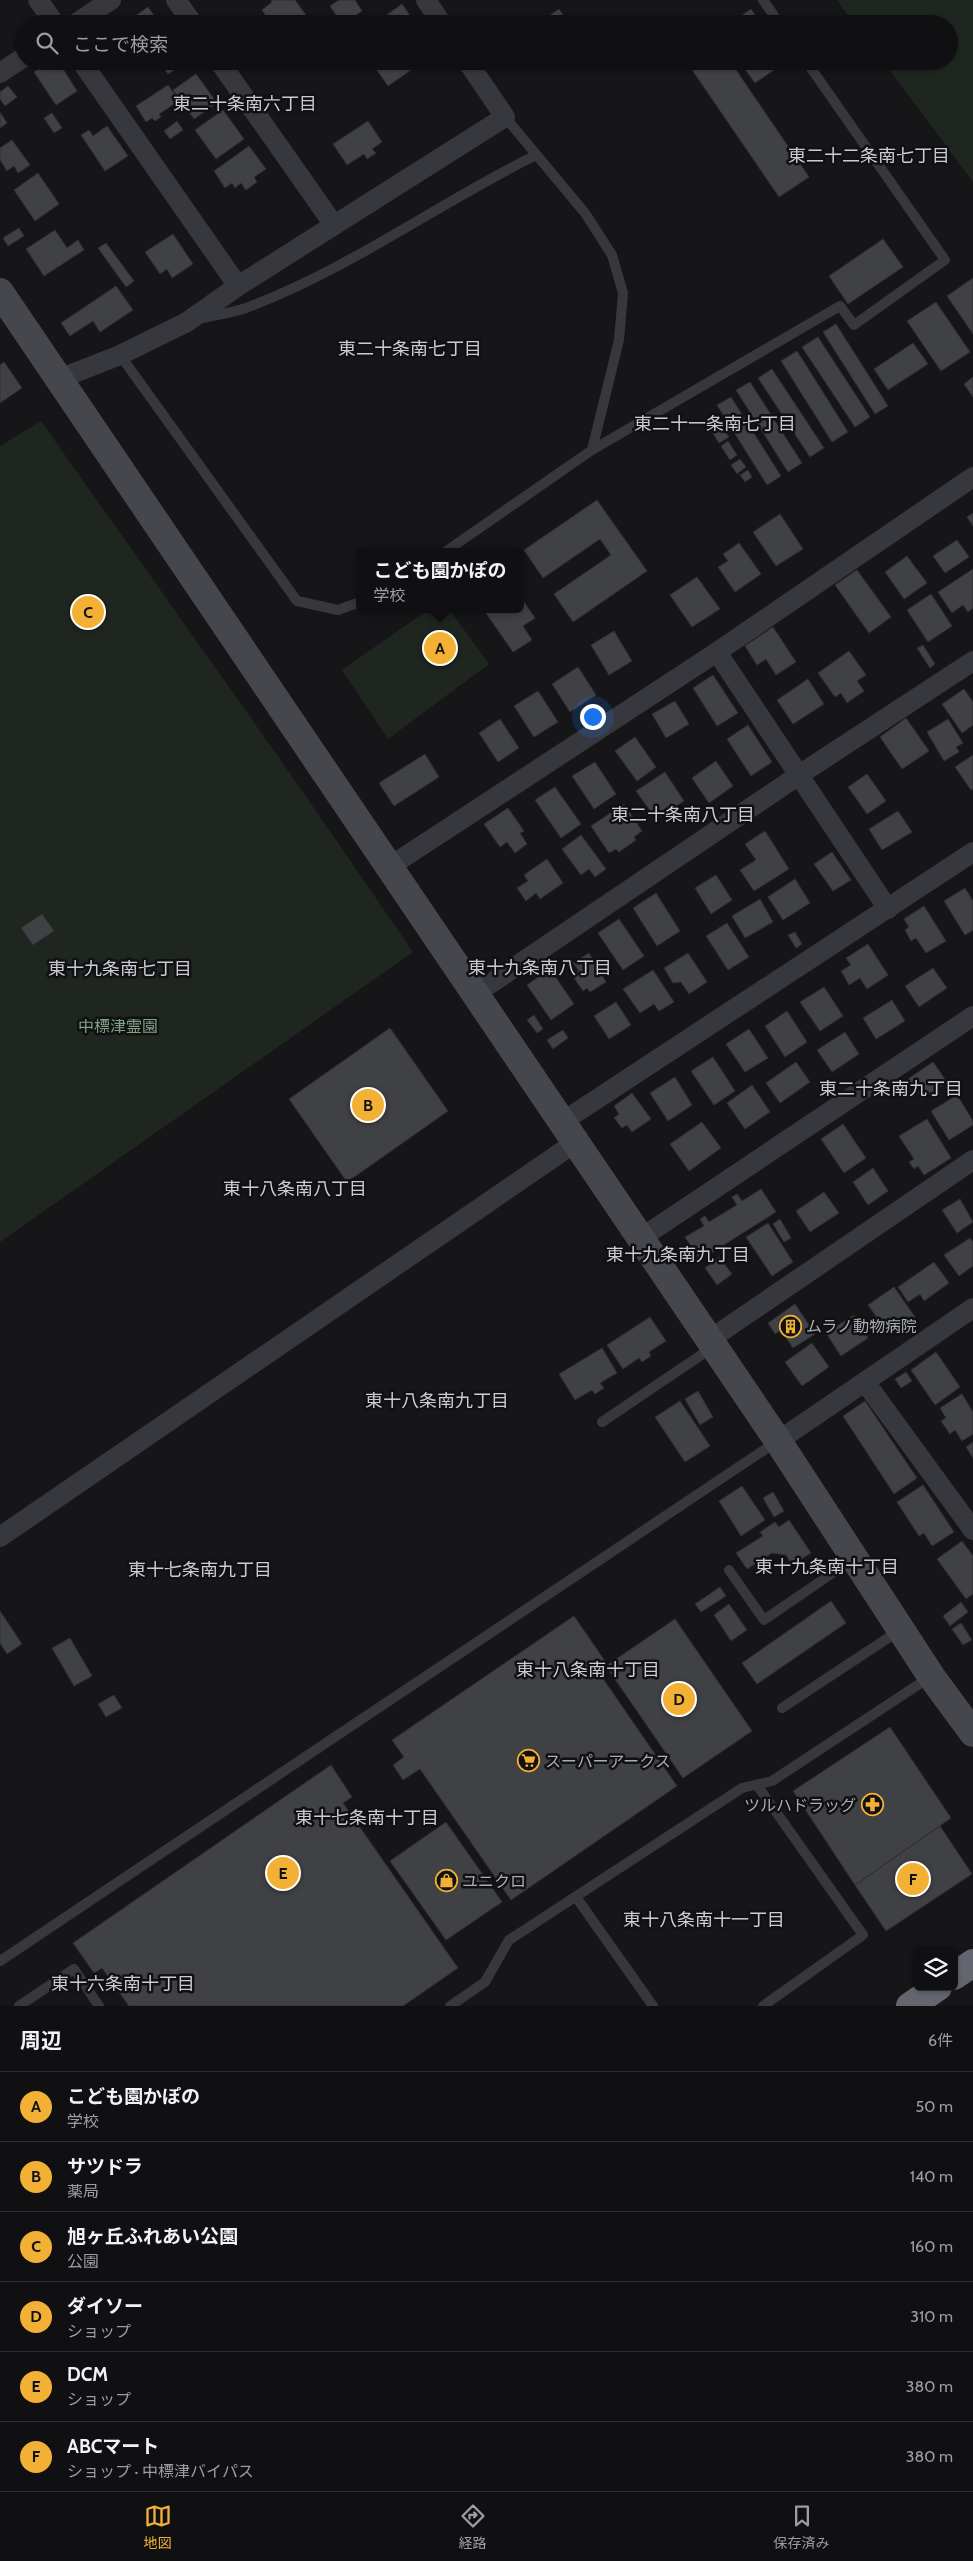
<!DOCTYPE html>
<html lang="ja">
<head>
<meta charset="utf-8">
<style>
	:root { --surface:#101012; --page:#1e1e20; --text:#f1f3f6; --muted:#9c9d9f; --line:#303032; --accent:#f2b134 }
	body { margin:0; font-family:Cabin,"Noto Sans JP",sans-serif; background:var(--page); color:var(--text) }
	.controls { position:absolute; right:15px; bottom:15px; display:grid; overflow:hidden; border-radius:8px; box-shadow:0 1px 4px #0004 }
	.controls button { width:45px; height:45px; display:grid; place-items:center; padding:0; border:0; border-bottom:1px solid var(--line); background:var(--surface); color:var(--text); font:25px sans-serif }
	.you { position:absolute; left:592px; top:716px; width:18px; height:18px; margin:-12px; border:4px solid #fff; border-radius:50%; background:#1a73e8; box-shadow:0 0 0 8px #1a73e833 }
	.badge { display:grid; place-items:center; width:32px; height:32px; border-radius:50%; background:var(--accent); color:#111; font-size:16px; font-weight:700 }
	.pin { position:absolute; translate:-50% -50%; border:2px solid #fff; box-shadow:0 1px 5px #0006 }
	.popup { position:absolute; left:356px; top:548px; width:168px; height:65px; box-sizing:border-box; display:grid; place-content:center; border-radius:8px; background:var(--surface); filter:drop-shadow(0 1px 4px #0005); font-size:16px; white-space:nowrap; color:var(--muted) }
	.popup b { font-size:19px; color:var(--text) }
	.popup::after { content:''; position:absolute; left:50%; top:100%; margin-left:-10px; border:10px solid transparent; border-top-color:var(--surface) }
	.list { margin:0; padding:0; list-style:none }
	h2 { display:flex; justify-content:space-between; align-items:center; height:65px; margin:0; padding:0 20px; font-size:21px }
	h2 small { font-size:16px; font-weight:400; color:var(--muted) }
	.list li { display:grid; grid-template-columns:32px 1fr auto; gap:15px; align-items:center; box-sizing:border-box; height:70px; padding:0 20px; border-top:1px solid var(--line) }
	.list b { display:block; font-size:19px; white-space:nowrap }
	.list p { margin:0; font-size:16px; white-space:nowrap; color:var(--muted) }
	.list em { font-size:16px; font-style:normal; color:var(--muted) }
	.icon { flex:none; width:28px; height:28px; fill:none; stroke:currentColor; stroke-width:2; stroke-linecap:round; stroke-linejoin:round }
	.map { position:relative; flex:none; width:973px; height:2006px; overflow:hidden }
	.search { position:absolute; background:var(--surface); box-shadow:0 1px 4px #0004; left:15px; right:15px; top:15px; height:55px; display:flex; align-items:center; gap:12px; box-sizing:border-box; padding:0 18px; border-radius:28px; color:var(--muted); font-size:19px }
	.sheet { height:485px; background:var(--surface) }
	nav { display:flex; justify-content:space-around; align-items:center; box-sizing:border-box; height:70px; border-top:1px solid var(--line); background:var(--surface); font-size:14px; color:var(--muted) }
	nav a { display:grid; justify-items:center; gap:2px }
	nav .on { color:var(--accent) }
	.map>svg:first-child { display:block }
</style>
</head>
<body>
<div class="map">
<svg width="973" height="2006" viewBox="0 0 973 2006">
	<rect width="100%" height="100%" fill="#161618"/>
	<g fill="#1e261f">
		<path d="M837,0H973V182L883,61H949V24H854Z"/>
		<path d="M41,421L294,779L413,952L0,1242V446Z"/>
		<path d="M429,609H449L489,664L388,739L342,670Z"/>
	</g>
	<g fill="#404145" stroke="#303034">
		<path d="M271,0H295L308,18L300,24H271L262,10L272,2Z"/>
		<path d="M339,0H355L362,11L342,24L330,6Z"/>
		<path d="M402,4L413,20L408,24H389L384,17Z"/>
		<path d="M148,7L160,24H128L127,22Z"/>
		<path d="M559,9L569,24H537Z"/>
		<path d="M751,9L761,24H729Z"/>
		<path d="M51,61H58L77,91L56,105L34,72Z"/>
		<path d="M162,61H185L186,62L168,74L160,62Z"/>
		<path d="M382,61H420L421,63L388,86L374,66Z"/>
		<path d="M686,61H730L809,177L779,197Z"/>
		<path d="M739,61H787L755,83Z"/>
		<path d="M196,74L217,103L194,119L173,90Z"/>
		<path d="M168,85L179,101L159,114L161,117L155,121L152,118L146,122L136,106Z"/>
		<path d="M8,86L17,97L5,106L0,99V92Z"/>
		<path d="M223,110L244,139L216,159L195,130Z"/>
		<path d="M0,112L7,123L0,128Z"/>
		<path d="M52,113L62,128L54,133L44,118Z"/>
		<path d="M177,121L183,130L170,139L164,131Z"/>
		<path d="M368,121L382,142L372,149L376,153L367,159L364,154L347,165L333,144Z"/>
		<path d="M107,126L128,156L105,171L81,135L89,130L93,136Z"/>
		<path d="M12,140L30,165L18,173L14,166L7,171L0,160V148Z"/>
		<path d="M249,146L266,169L254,177L257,182L246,190L241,183L235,188L232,183L225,188L214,171Z"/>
		<path d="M38,173L59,204L35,221L14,190Z"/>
		<path d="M19,228L24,236L8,246L3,238Z"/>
		<path d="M55,230L67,248L78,240L84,250L44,276L26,249Z"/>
		<path d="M173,234L193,264L172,278L167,269L160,274L145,252Z"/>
		<path d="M883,239L903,267L848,304L829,276Z"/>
		<path d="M106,243L134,281L126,287L98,248Z"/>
		<path d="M973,278V334L947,296Z"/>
		<path d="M116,286L133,310L100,332L93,321L70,336L61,323Z"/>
		<path d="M936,302L970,352L941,371L907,321Z"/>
		<path d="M836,324L888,406L875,414L823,332Z"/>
		<path d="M818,337L870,417L855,427L802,347Z"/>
		<path d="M913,343L928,364L888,390L874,369Z"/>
		<path d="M797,351L848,432L832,442L781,361Z"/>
		<path d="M4,362L22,388L0,403V365Z"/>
		<path d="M772,369L824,448L810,457L758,378Z"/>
		<path d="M973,377V397L964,384Z"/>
		<path d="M750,382L802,463L788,472L736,390Z"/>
		<path d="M731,397L781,476L767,485L717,405Z"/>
		<path d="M714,415L729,437L719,443L705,421Z"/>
		<path d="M728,441L737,455L730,460L721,446Z"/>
		<path d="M740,459L746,467L737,474L731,465Z"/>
		<path d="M748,470L752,477L745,482L740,475Z"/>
		<path d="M597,500L647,571L573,622L554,594L611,555L600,539L543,578L524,550Z"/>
		<path d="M973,513V526L967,517Z"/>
		<path d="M780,514L803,549L776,566L753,532Z"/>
		<path d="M957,540L969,557L945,573L933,556Z"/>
		<path d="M739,543L761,574L735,592L718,567L728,561L723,554Z"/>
		<path d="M907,556L927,583L904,599L885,572Z"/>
		<path d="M973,569V608L968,612L963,605L952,613L938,592Z"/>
		<path d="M857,570L891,617L869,633L835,585Z"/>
		<path d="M697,577L720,609L692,627L670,595Z"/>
		<path d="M931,594L952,626L928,642L907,610Z"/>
		<path d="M520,596L535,618L523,626L532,640L513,652L483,609H520Z"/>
		<path d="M773,627L796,662L776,675L766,659L757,665L745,646Z"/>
		<path d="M614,631L632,661L609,675L591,645Z"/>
		<path d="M923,645L935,664L930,668L917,648Z"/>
		<path d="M849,651L866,675L857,681L864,691L847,703L841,693L835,697L818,673Z"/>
		<path d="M578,667L596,695L570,712L552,684Z"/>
		<path d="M713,675L738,713L717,726L693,688Z"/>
		<path d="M808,679L824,704L793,724L777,700Z"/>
		<path d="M964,689L973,702V725L962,733L942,704Z"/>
		<path d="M538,691L558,722L534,737L514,706Z"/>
		<path d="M675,701L689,724L666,738L652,714Z"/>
		<path d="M906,718L929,751L902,769L880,737Z"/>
		<path d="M500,719L519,748L498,762L479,733Z"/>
		<path d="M948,719L963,743L956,747L959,752L944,761L927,732Z"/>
		<path d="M748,725L772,762L751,776L727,739Z"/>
		<path d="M635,737L656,767L637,781L615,751Z"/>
		<path d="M425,754L439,777L394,806L379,783Z"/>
		<path d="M973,755V789L971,790L955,767Z"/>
		<path d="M716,761L733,786L709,803L692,778Z"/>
		<path d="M595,762L616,794L594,809L572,776Z"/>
		<path d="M665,772L684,801L656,819L636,791Z"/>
		<path d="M867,774L886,801L867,814L848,787Z"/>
		<path d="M555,787L581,824L561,838L535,800Z"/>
		<path d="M624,804L642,831L634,837L636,840L619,852L616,849L609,853L591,826Z"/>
		<path d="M508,808L524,831L520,833L527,844L515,853L507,842L500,847L484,824Z"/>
		<path d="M898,811L912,832L882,850L869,829Z"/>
		<path d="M765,831L789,869L754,891L740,870L756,860L745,844Z"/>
		<path d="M581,835L606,869L595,877L589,869L581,875L562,849Z"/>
		<path d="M832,852L851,880L833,891L814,864Z"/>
		<path d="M547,859L563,883L540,899L536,893L526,901L517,888L528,881L524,875Z"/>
		<path d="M716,875L732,900L711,914L695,888Z"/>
		<path d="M795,879L810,903L783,920L768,897Z"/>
		<path d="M965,888L973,901V930L965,935L944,901Z"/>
		<path d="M656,893L680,931L657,946L633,908Z"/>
		<path d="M760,899L773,922L745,938L732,916Z"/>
		<path d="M924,906L946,941L926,953L916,938L911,941L905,930L909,927L904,919Z"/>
		<path d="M42,914L54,931L33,945L21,928Z"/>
		<path d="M619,919L644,956L623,970L598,933Z"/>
		<path d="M727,923L749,957L728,970L706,936Z"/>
		<path d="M795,932L802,944L796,948L788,935Z"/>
		<path d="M868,944L888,975L867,989L860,978L849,985L841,971L851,965L846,958Z"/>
		<path d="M589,953L606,982L590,992L587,988L583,991L572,975L579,971L573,963Z"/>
		<path d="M688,953L707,982L689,994L681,982L673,983L664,968Z"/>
		<path d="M933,968L947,988L919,1007L905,986Z"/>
		<path d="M550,969L574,1004L551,1020L527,985Z"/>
		<path d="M653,970L674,1002L659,1011L654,1004L640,1013L623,989Z"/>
		<path d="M824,987L843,1016L820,1031L800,1002Z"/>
		<path d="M892,1000L905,1021L876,1039L863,1018Z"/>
		<path d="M616,1002L631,1025L609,1039L594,1016Z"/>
		<path d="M787,1011L807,1042L785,1057L765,1026Z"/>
		<path d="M534,1015L543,1029L537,1033L527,1020Z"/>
		<path d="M390,1028L448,1111L347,1182L289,1099Z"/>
		<path d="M749,1029L768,1058L745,1072L726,1044Z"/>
		<path d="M563,1030L568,1038L553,1049L547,1040Z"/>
		<path d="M845,1032L859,1054L832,1072L817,1050Z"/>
		<path d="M713,1057L735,1091L714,1105L691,1071Z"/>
		<path d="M796,1062L810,1082L780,1103L766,1083Z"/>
		<path d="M933,1062L947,1082L922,1099L908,1079Z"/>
		<path d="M675,1077L692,1105L668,1121L650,1093Z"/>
		<path d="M752,1085L770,1112L745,1129L727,1103Z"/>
		<path d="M632,1093L651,1119L632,1132L627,1125L622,1128L614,1118L619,1114L614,1106Z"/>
		<path d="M957,1095L973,1121V1125L949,1140L931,1111Z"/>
		<path d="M927,1119L951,1158L924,1175L918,1166L914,1169L909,1162L914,1159L899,1136Z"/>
		<path d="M702,1122L721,1148L689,1171L670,1144Z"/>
		<path d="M843,1124L866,1158L844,1173L821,1139Z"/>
		<path d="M873,1168L888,1191L868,1205L853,1182Z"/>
		<path d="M761,1189L776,1212L700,1260L685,1237L704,1226L700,1219L705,1216L709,1222L737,1205L732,1197L737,1194L742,1201Z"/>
		<path d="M824,1192L839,1213L810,1232L796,1211Z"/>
		<path d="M960,1199L973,1222L957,1233L942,1210Z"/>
		<path d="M780,1219L791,1238L784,1242L773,1224Z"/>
		<path d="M768,1223L793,1262L772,1276L746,1237Z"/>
		<path d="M970,1238L973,1242V1266L959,1276L944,1255Z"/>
		<path d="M719,1257L732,1274L717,1285L705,1268Z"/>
		<path d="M934,1262L949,1283L924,1301L920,1294L908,1302L898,1287Z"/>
		<path d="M894,1287L915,1317L900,1328L893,1319L883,1326L868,1305Z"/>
		<path d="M795,1304L815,1334L793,1348L781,1330L775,1334L768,1323Z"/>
		<path d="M854,1315L868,1338L841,1356L826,1333Z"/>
		<path d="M650,1317L666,1341L649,1352L651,1356L642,1362L639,1358L623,1369L607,1345Z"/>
		<path d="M812,1343L829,1367L802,1386L785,1362Z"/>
		<path d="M602,1348L617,1373L600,1383L604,1388L595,1394L592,1390L575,1400L559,1374Z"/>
		<path d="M936,1352L960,1387L935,1405L911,1370Z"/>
		<path d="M906,1372L912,1381L901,1388L895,1379Z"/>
		<path d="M698,1391L713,1417L700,1425L685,1399Z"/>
		<path d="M962,1394L973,1412V1434L962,1441L955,1430L950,1434L941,1421L946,1418L940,1408Z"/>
		<path d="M680,1401L710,1446L685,1462L655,1417Z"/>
		<path d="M865,1401L917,1478L894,1494L843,1416Z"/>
		<path d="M973,1442V1458L966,1447Z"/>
		<path d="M923,1485L954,1532L932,1546L924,1533L919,1536L897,1502Z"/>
		<path d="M742,1486L765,1520L741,1536L719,1501Z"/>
		<path d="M773,1492L784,1511L774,1517L763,1498Z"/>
		<path d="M789,1520L811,1553L792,1565L786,1555L772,1553L747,1569L736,1553L763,1536L760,1532L775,1522L779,1527Z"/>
		<path d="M962,1541L973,1556V1594L966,1599L937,1559Z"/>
		<path d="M720,1587L726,1596L701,1612L695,1604Z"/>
		<path d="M831,1601L846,1623L757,1684L742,1663Z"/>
		<path d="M961,1602L968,1612L950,1626L943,1616Z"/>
		<path d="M729,1604L747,1630L731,1641L714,1615Z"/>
		<path d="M0,1611L22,1644L7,1654L0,1643Z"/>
		<path d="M574,1616L605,1661L595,1667L677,1786L511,1900L420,1769L403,1780L393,1765L404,1757L392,1740Z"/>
		<path d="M675,1619L752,1731L683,1778L606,1666Z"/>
		<path d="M961,1623L972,1640L963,1645L952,1629Z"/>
		<path d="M70,1638L92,1676L74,1686L52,1648Z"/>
		<path d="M114,1695L122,1708L106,1717L98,1704Z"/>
		<path d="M890,1727L951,1818L855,1885L793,1791Z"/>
		<path d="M331,1765L352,1797L343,1803L458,1968L403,2006H129L102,1968L94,1973L73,1943Z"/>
		<path d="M446,1822L502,1902L446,1940L390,1861Z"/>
		<path d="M940,1826L972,1874L886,1931L855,1885Z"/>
	</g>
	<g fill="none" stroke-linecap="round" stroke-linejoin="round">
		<g stroke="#37383d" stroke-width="10">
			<path d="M763,0L780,24"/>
			<path d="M505,117L585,213L612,255L623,293L619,340L592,450"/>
			<path d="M202,318C216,315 232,313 246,308C348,270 439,203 536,155"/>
			<path d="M120,355L297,601L338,610L360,602"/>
			<path d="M445,552L592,450L840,306L854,325L945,260L806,61"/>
			<path d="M602,1422L713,1347"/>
			<path d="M729,1570L764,1620L853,1559"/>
			<path d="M782,1708L900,1630"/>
			<path d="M757,1785L863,1935L763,2006"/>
			<path d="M576,1897L653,2006"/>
			<path d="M0,1961L776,1442"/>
			<path d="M19,2006L74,1969L99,2006"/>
			<path d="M450,2006L485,1982L509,1940L742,1788L772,1781L930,1677"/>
		</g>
		<g stroke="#37383d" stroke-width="20">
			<path d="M38,0L55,24"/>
			<path d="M176,0L193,24"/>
			<path d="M426,0L442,24"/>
			<path d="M75,24L111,0"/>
			<path d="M81,61L238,286"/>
			<path d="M219,61L334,225"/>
			<path d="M0,73L24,57"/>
			<path d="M59,379L120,355L187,322L238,286L505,117L467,61"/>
			<path d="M717,652L888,909"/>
			<path d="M389,867L717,652L973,477"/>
			<path d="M475,994L799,775L973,661"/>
			<path d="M562,1122L973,852"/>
			<path d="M641,1238L973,1016"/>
			<path d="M709,1340L973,1160"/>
			<path d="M865,1382L973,1530"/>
			<path d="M778,1441L973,1308"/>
			<path d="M0,1537L576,1142"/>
		</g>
		<path stroke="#45474d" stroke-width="28" d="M0,292L778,1441L931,1676L973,1733"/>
		<g stroke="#63666e" stroke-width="28">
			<path d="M954,1976L973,1963"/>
			<path d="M910,2006L938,1987"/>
		</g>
	</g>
	<defs>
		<symbol id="building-ring" viewBox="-11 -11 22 22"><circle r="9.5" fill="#111113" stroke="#f2b134" stroke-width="1.5"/><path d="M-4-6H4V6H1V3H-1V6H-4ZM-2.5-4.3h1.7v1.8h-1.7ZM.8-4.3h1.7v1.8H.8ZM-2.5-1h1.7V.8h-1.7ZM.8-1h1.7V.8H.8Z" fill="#f2b134"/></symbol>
		<symbol id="supermarket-ring" viewBox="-11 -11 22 22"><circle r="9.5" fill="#111113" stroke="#f2b134" stroke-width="1.5"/><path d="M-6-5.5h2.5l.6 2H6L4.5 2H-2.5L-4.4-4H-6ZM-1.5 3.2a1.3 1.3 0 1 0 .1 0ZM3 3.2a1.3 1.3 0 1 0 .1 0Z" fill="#f2b134"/></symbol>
		<symbol id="pharmacy-ring" viewBox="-11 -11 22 22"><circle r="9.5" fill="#111113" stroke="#f2b134" stroke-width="1.5"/><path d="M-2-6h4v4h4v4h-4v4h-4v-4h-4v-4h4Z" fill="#f2b134"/></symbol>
		<symbol id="shop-ring" viewBox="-11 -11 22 22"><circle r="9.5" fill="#111113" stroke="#f2b134" stroke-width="1.5"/><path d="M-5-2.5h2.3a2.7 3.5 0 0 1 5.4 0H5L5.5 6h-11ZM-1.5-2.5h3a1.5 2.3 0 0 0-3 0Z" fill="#f2b134"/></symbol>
	</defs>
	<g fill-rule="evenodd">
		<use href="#building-ring" x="778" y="1314" width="25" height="25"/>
		<use href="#supermarket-ring" x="516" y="1748" width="25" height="25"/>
		<use href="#pharmacy-ring" x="860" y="1792" width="25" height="25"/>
		<use href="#shop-ring" x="434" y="1868" width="25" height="25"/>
	</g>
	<g text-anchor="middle" stroke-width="5" stroke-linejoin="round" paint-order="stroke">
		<g font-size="16" fill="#7fa381" stroke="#111113">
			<text x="118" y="1032">中標津霊園</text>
		</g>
		<g font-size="16" fill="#a8adb8" stroke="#111113" text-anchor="start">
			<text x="806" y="1332">ムラノ動物病院</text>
			<text x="545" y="1767">スーパーアークス</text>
			<text x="856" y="1811" text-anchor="end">ツルハドラッグ</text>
			<text x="462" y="1887">ユニクロ</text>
		</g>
		<g font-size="18" fill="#c9ccd4" stroke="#111113">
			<text x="245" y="110">東二十条南六丁目</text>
			<text x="869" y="162">東二十二条南七丁目</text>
			<text x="410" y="355">東二十条南七丁目</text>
			<text x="715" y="430">東二十一条南七丁目</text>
			<text x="683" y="821">東二十条南八丁目</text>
			<text x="540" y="974">東十九条南八丁目</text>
			<text x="120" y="975">東十九条南七丁目</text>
			<text x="891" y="1095">東二十条南九丁目</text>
			<text x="295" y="1195">東十八条南八丁目</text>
			<text x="678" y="1261">東十九条南九丁目</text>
			<text x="437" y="1407">東十八条南九丁目</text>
			<text x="827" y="1573">東十九条南十丁目</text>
			<text x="200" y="1576">東十七条南九丁目</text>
			<text x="588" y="1676">東十八条南十丁目</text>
			<text x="367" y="1824">東十七条南十丁目</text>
			<text x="704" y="1926">東十八条南十一丁目</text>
			<text x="123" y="1990">東十六条南十丁目</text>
		</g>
	</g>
</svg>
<div class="controls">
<button><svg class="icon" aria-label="layers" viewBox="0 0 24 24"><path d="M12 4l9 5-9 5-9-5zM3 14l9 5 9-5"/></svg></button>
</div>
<div class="you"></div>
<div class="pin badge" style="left:440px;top:648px">A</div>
<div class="popup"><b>こども園かぽの</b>学校</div>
<div class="pin badge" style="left:368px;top:1105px">B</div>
<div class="pin badge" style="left:88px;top:612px">C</div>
<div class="pin badge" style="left:679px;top:1699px">D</div>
<div class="pin badge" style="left:283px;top:1873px">E</div>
<div class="pin badge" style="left:913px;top:1879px">F</div>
<div class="search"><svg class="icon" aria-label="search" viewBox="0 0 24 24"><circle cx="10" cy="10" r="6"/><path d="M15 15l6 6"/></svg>ここで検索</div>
</div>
<section class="sheet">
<h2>周辺<small>6件</small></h2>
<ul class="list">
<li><span class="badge">A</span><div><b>こども園かぽの</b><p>学校</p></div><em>50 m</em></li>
<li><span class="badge">B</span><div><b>サツドラ</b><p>薬局</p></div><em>140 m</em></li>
<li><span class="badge">C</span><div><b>旭ヶ丘ふれあい公園</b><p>公園</p></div><em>160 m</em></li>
<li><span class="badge">D</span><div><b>ダイソー</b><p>ショップ</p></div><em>310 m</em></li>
<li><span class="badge">E</span><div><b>DCM</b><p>ショップ</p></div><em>380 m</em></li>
<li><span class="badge">F</span><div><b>ABCマート</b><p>ショップ · 中標津バイパス</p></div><em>380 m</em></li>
</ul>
</section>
<nav>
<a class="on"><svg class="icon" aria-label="map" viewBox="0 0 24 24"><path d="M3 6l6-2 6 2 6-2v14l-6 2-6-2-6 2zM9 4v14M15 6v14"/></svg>地図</a>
<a><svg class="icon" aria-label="directions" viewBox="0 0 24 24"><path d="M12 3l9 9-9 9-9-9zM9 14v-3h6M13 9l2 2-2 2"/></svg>経路</a>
<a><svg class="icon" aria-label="saved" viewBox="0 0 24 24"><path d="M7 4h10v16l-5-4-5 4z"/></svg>保存済み</a>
</nav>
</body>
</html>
